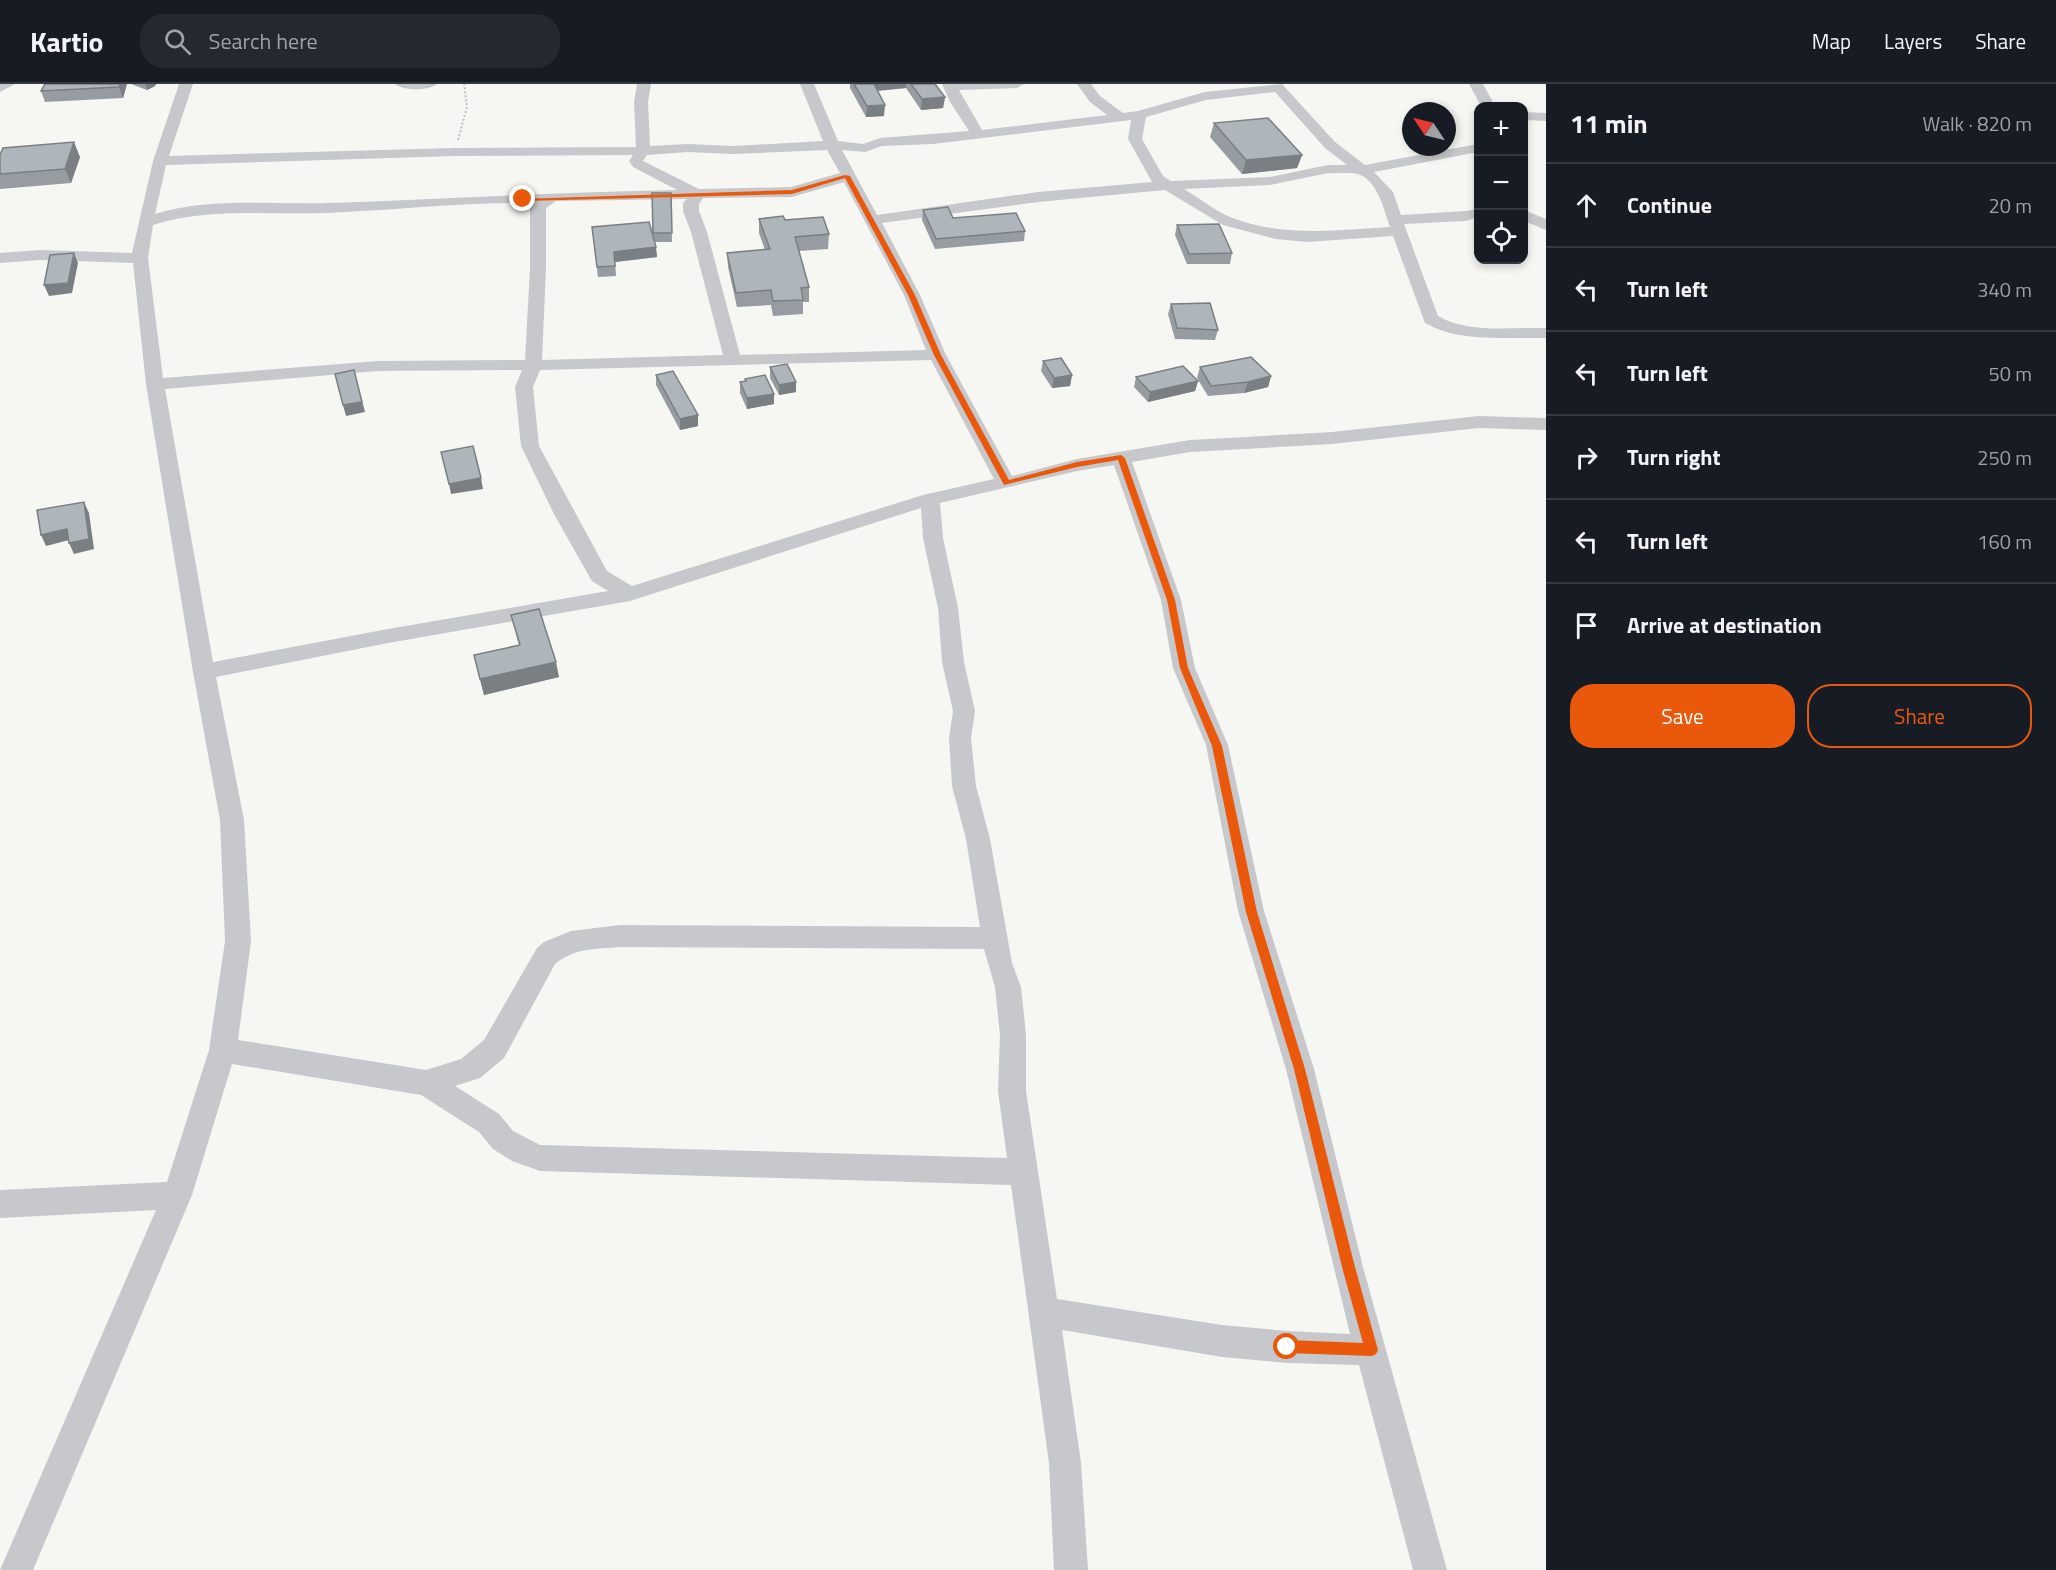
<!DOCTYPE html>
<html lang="en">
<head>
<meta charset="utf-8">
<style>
	:root { --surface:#171b24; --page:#242831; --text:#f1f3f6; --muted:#9ea1a6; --line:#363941; --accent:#ea580c }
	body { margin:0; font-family:"Titillium Web",sans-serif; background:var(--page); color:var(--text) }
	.controls { position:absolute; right:18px; top:18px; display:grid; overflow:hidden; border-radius:12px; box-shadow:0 3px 9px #0003 }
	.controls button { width:54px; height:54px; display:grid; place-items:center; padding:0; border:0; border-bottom:2px solid var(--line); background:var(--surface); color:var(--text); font:30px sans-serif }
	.compass { position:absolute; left:1402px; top:18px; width:54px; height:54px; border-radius:50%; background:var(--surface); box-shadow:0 3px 9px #0003; rotate:305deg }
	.stop { position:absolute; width:18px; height:18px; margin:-14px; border:4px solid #ea580c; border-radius:50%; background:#fff }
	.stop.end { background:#ea580c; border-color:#fff; box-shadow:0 2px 6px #0008 }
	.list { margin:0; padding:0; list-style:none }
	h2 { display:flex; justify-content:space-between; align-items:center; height:78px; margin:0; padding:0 24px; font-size:26px }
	h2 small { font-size:20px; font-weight:400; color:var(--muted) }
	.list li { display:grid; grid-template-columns:39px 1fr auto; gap:18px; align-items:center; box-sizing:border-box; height:84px; padding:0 24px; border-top:2px solid var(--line) }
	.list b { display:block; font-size:22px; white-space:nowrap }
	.list em { font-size:20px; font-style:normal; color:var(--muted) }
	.actions { display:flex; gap:12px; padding:18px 24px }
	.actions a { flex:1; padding:14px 0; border:2px solid var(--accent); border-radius:24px; text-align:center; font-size:21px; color:var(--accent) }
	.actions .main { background:var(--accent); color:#fff }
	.icon { flex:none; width:33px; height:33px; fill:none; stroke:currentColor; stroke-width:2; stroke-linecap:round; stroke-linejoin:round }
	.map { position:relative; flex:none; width:1546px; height:1486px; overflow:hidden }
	header { display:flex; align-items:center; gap:36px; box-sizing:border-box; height:84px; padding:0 30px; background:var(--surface); border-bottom:2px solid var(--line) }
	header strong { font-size:28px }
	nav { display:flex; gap:33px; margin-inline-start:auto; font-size:21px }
	.search { width:420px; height:54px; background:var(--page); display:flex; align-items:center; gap:15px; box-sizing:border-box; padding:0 21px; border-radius:24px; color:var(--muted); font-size:22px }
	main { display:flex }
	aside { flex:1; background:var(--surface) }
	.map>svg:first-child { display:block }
</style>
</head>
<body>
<header>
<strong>Kartio</strong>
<div class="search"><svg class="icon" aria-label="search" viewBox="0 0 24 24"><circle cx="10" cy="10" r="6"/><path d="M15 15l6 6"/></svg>Search here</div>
<nav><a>Map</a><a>Layers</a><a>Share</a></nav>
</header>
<main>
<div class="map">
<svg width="1546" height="1486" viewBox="0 0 1546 1486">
	<rect width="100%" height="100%" fill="#f6f6f3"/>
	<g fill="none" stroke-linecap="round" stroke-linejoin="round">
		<path stroke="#bfc0c3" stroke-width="2" stroke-dasharray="2 2" stroke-linecap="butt" d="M458,56L467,23L464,0"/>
		<g fill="#c6c8cc" fill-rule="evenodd">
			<path d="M0,0H15L0,8Z"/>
			<path d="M179,0H193L169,72L455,64L636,63L634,18L637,0H651L648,18L650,62L688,60L733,62L823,57L800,0H814L838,57L863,60L880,54L969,47L950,18L942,0H1024L1017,4L959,6L982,46L1107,31L1090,18L1077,0H1091L1100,12L1123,29L1138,27L1205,8L1282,0L1335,58L1365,81L1478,60V68L1374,88L1393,108L1401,131L1466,127L1478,125V133L1466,137L1404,140L1438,232C1468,250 1512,243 1546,244V254C1507,253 1460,259 1425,239L1393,152L1307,158L1276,155L1223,141L1165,106L1038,118L882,139L920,211L946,271L1012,392L1077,375L1190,356L1332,348L1479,332L1546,334V346L1479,344L1332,360L1190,368L1132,378L1181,516L1195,584L1228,661L1264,827L1314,985L1363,1183L1447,1486H1413L1359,1281L1287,1279L1222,1273L1062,1246L1081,1379L1088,1486H1054L1049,1379L1011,1101L540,1087L512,1077L493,1065L479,1048L421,1011L232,980L192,1111L33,1486H0L156,1126L0,1134V1106L167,1098L209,966L225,857L220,736L193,588L146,300L133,179L40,176L0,179V169L40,166L132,169L153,77ZM1275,8L1325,64L1347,81H1328L1270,93L1171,97L1163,92L1142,55L1146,33L1206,16ZM1131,36L1128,55L1152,98L1038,108L877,131L842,66L865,68L882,62L933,60ZM827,66L840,89L791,103L699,105L643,77L647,71L688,68L733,70ZM633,71L629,77L633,83L677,106C560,108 444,115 327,119C271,121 209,113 155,130L166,81L455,72ZM1328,89C1337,90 1349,88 1358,90C1378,97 1384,126 1390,143C1338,146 1286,153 1235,135C1217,129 1200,114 1184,105L1270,101ZM844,98L904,211L926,266L740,271L707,148L699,127V120L703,114L792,113ZM687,115L683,119V127L691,148L723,271L542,276L546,184V124L556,117ZM533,119L530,122V184L525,276L378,277L163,294L148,174L153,141C208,123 269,131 327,129C395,126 466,118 533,119ZM931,276L994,395L923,411L632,502L607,487L539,362L533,303L540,286ZM522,286L515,303L521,362L554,430L589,492L592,497L608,507L388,545L213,578L165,305L378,287ZM1114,381L1161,516L1173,584L1206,661L1238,827L1286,985L1350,1250L1287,1247L1222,1241L1057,1215L1026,1007V951L1021,903L1012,879L990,755L976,702L971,654L975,627L964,578L958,524L943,454L940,419L1077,387ZM921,424L923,454L938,524L942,578L953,627L949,654L952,702L966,755L980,843L620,841L571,847L544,858L537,864L484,956L461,975L426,986L238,956L251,857L244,736L216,593L388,559L630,517ZM620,863L984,865L995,903L1000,951L998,1007L1007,1074L540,1061L513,1047L499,1030L455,1002L480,994L504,974L555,880C574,864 597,865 620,863Z"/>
			<path d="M395,0H437C429,7 403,7 395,0Z"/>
			<path d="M1469,0H1483L1495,22H1481Z"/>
			<path d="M1524,28L1546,29V37L1524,36Z"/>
			<path d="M1524,126L1546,135V146L1524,137Z"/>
		</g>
	</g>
	<g fill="#969ca1">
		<path d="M127,0L123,14L45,18L41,7Z"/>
		<path d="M131,0H156L155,2L147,6Z"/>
		<path d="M850,0H935L945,13L943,24L921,26L906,4L878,7L884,32L866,33L850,4Z"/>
		<path d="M1214,39L1302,71L1297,84L1242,90L1210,53Z"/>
		<path d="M0,71L80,73L71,99L0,105Z"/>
		<path d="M652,109H671L672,158H655L657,173L615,178L616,192L598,193L592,143L653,153Z"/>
		<path d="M923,126L953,134L1025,147L1024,157L935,165L922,136Z"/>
		<path d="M759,135L785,136L829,150L828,165L799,167L809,203V218H803V230L773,232L771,221L737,223L728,183L727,169L765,166L759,149Z"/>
		<path d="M1177,141L1232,169L1230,180H1187L1175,151Z"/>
		<path d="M1171,220L1218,246L1215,256L1175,255L1168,230Z"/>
		<path d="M1043,277L1072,291L1070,302L1052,304L1041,287Z"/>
		<path d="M770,283L796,308L779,311L770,294Z"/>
		<path d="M1200,283L1271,292L1268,303L1244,309L1208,312L1197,294Z"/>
		<path d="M656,291L698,331V342L680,346L656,301Z"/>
		<path d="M1136,293L1198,297L1195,307L1148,318L1134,303Z"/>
		<path d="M745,295L774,320L747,325L740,309V298L745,297Z"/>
		<path d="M511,531L559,593L484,611L474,571L519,561Z"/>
	</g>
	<g fill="#7a7f83">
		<path d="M120,0H127L123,14L119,3Z"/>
		<path d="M145,0H156L155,2L147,6Z"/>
		<path d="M872,0H906V4L872,7Z"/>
		<path d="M945,13L943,24L921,26L922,15Z"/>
		<path d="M885,21L884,32L866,33L867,22Z"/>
		<path d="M74,58L80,73L71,99L65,85Z"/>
		<path d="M1302,71L1297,84L1242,90L1246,76Z"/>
		<path d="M656,163L657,173L615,178L616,192L614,168Z"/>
		<path d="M74,169L78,179L72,209L49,212L44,201Z"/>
		<path d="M354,286L365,328L346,332L343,321Z"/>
		<path d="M1072,291L1070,302L1052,304L1054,294Z"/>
		<path d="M1271,292L1268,303L1244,309L1248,298Z"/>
		<path d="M1198,297L1195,307L1148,318L1150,308Z"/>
		<path d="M796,298V308L779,311V301Z"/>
		<path d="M774,310V320L747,325V314Z"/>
		<path d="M698,331V342L680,346V335Z"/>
		<path d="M481,394L483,405L451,410L449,400Z"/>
		<path d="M84,418L89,429L94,465L74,470L69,459Z"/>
		<path d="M67,445L73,455L46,462L41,451Z"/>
		<path d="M556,578L559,593L484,611L480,595Z"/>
	</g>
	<g fill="#aeb5bb" stroke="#7a7f83" stroke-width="1.5">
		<path d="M45,0H120L119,3L41,7Z"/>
		<path d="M854,0H874L885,21L867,22Z"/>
		<path d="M911,0H935L945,13L922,15Z"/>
		<path d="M1268,34L1302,71L1246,76L1214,39Z"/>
		<path d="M74,58L65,85L0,90V71L3,64Z"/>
		<path d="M652,109H671L672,149H653Z"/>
		<path d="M948,123L953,134L1016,129L1025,147L936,155L923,126Z"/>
		<path d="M783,132L785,136L823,133L829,150L795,153L809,203L801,204L803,216L773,217L771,206L736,209L727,169L770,165L759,135Z"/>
		<path d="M649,138L656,163L614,168L615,182L597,183L592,143Z"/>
		<path d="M1219,140L1232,169L1189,170L1177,141Z"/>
		<path d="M74,169L68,199L44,201L50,171Z"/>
		<path d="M1210,219L1218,246L1177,244L1171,220Z"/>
		<path d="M1251,273L1271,292L1248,298L1211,302L1200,283Z"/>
		<path d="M1061,274L1072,291L1054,294L1043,277Z"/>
		<path d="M787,280L796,298L779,301L770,283Z"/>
		<path d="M1183,282L1198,297L1150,308L1136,293Z"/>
		<path d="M354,286L362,318L343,321L335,290Z"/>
		<path d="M673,287L698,331L680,335L656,291Z"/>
		<path d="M765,291L774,310L747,314L740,298L746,297L745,295Z"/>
		<path d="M473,362L481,394L449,400L441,368Z"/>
		<path d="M84,418L89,455L69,459L67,445L41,451L37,426Z"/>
		<path d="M539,525L556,578L480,595L474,571L520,561L511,531Z"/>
	</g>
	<path fill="#ea580c" d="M845,91L850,92L915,211L941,271L1009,396L1077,378L1121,371L1125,374L1175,516L1188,584L1222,662L1257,828L1305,985L1355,1183L1378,1266L1376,1270L1372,1272L1287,1269L1282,1267L1280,1263L1282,1258L1287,1256L1363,1259L1342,1183L1294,985L1246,828L1212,662L1180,584L1167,516L1118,376L1077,383L1004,401L934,271L908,211L845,94L792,110L523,117L520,115L792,106Z"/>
</svg>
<div class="controls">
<button>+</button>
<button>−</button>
<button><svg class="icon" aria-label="locate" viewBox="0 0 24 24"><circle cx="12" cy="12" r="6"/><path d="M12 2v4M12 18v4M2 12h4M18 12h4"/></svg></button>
</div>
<svg class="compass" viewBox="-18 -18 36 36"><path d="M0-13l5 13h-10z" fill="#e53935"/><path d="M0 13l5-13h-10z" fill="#9ea1a6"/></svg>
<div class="stop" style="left:1287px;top:1263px"></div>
<div class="stop end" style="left:523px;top:115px"></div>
</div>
<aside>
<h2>11 min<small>Walk · 820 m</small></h2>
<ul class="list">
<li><svg class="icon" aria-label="ahead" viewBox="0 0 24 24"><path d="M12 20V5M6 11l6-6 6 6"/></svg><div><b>Continue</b></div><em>20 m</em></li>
<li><svg class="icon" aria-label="left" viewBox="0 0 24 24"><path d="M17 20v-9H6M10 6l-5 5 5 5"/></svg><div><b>Turn left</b></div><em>340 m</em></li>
<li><svg class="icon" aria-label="left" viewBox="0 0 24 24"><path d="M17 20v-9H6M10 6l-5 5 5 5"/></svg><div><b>Turn left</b></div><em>50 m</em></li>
<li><svg class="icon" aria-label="right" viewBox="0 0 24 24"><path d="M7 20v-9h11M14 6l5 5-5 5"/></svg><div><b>Turn right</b></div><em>250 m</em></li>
<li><svg class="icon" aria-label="left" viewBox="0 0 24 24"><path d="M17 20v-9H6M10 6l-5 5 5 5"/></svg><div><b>Turn left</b></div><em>160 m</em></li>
<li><svg class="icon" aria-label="arrive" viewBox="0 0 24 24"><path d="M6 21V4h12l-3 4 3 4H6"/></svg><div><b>Arrive at destination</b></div></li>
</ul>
<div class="actions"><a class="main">Save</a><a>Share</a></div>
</aside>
</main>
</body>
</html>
